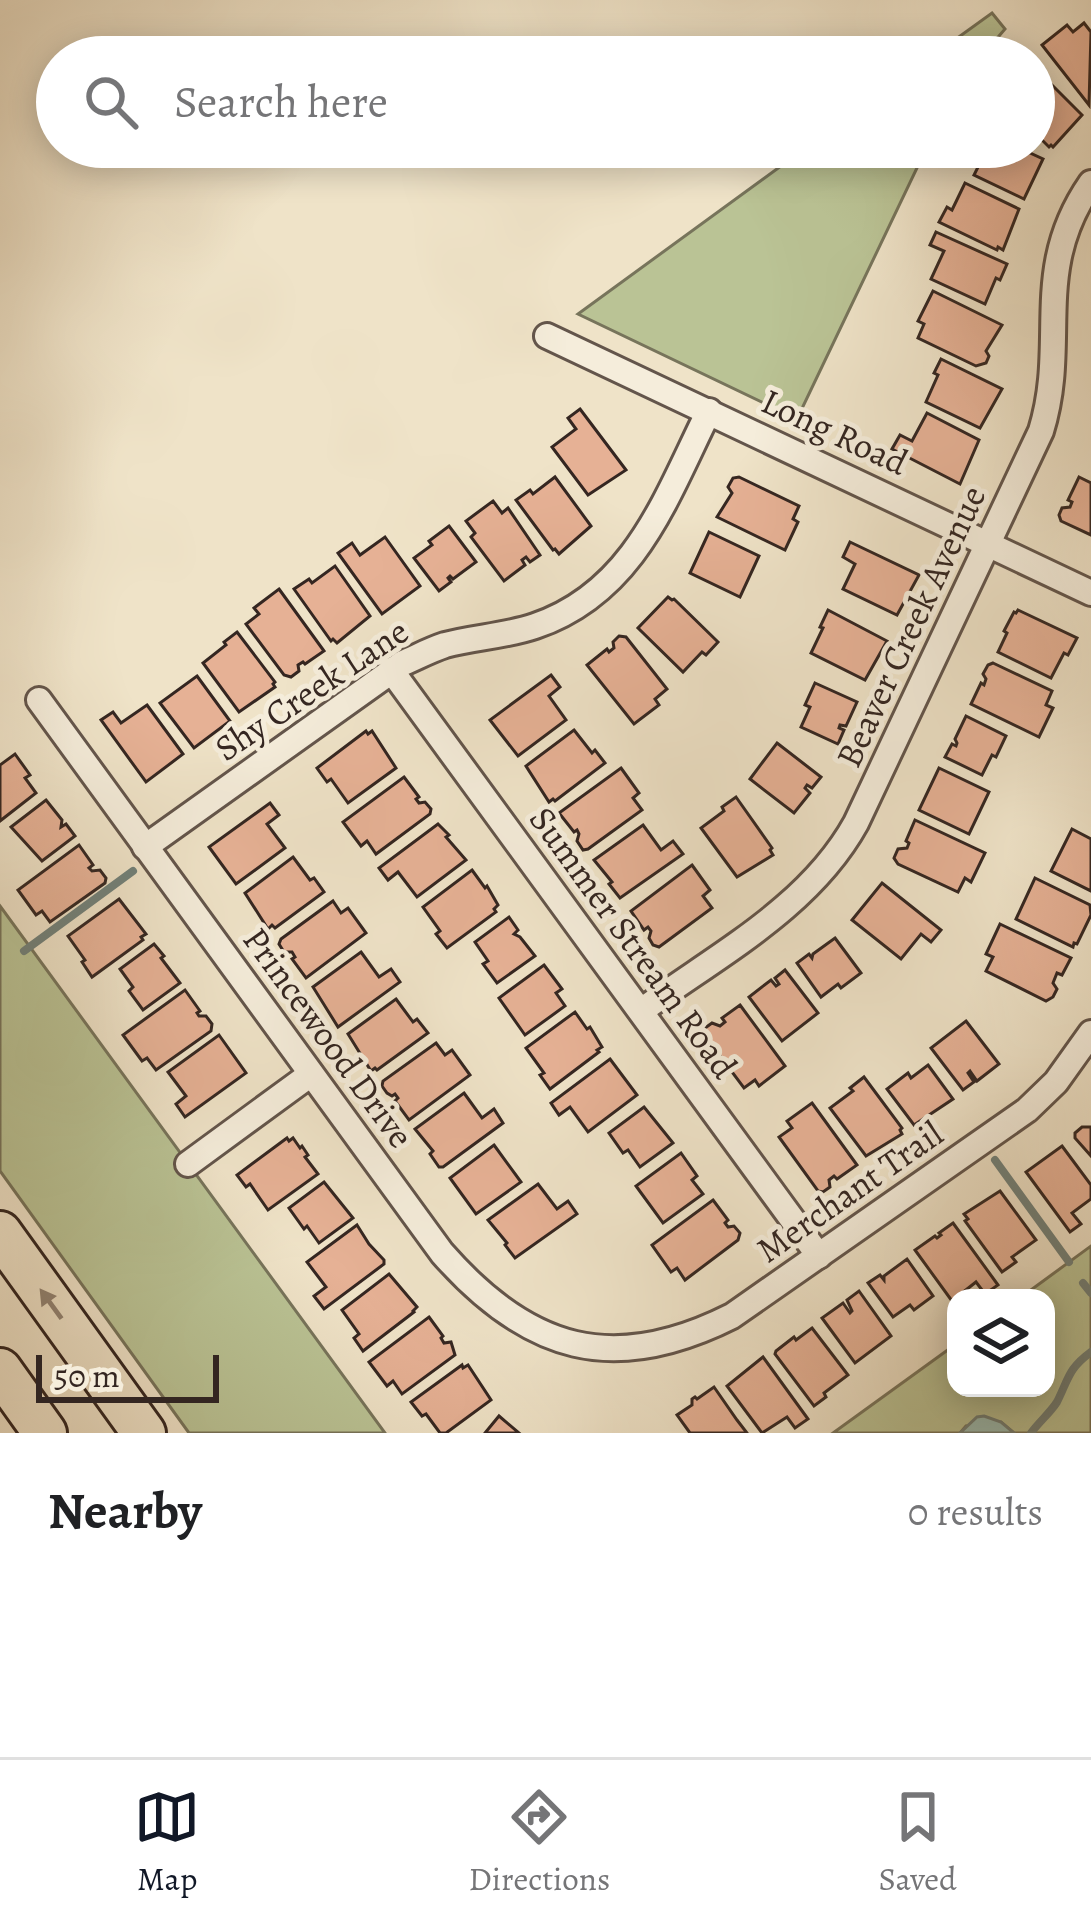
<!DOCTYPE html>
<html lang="en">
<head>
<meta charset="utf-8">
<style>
	:root { --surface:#fff; --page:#f2f2f2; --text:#202124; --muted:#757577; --line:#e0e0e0; --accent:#111827 }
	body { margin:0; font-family:Alegreya,serif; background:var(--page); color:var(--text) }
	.controls { position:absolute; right:36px; bottom:36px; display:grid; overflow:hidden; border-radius:24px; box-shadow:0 6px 30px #0003 }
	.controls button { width:108px; height:108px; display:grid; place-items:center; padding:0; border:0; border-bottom:3px solid var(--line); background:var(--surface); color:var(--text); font:60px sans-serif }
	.scale { position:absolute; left:36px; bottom:30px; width:183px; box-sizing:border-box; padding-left:12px; border:6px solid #342621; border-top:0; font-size:33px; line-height:42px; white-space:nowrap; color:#342621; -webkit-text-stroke:9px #f5eddb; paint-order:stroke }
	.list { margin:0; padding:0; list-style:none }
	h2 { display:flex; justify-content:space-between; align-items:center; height:156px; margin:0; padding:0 48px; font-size:51px }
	h2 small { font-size:39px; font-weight:400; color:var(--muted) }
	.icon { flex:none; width:66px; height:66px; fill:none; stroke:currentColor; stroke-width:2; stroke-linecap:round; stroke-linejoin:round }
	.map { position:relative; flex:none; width:1091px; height:1433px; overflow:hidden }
	.search { position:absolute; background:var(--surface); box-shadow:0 6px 30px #0003; left:36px; right:36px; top:36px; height:132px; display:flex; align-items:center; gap:30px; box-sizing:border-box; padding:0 42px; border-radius:66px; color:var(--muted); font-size:45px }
	.sheet { height:324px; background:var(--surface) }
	nav { display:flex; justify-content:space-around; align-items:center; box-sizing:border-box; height:168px; border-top:3px solid var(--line); background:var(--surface); font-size:33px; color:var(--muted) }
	nav a { display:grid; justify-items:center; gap:6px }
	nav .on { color:var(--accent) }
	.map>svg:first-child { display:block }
</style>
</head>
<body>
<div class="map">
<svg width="1091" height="1433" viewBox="0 0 1091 1433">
	<rect width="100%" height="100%" fill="#efe3c8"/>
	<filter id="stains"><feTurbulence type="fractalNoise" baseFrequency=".00167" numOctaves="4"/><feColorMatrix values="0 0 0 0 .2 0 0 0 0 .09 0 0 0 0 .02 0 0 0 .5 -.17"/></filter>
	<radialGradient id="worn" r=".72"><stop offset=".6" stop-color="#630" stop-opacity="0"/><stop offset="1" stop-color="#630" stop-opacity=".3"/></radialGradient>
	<g fill="#bac395" stroke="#77745b" stroke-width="3">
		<path d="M992,13L1005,29L981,57H931Z"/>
		<path d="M807,147H927L797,419L578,314Z"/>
		<path d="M0,906L385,1433H189L0,1171Z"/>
		<path d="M1091,1246V1433H1014L1001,1422L966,1426L960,1433H833L956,1344V1388H1046V1298H1020Z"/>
	</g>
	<path fill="#9abeb5" stroke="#71817a" stroke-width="3" d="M984,1416L1001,1422L1014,1433H960L977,1417Z"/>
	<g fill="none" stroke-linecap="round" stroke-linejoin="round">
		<g stroke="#71817a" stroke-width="8">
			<path d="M24,951L133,871"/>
			<path d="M995,1160L1069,1262"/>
			<path d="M1083,1283L1091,1293"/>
			<path d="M1031,1433C1039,1422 1050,1413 1057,1402C1069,1378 1068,1369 1091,1352"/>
		</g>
	</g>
	<g fill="#e6b195" stroke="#342621" stroke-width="3">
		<path d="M1084,23L1091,32L1089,105L1042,45L1067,25L1073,32Z"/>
		<path d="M1040,73L1082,115L1053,147L1051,145L1049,147L1034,132V79Z"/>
		<path d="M988,147H1017L1043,159L1024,199L974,175Z"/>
		<path d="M965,183L1019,209L1003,250L998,247L997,250L939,222L947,207L952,210Z"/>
		<path d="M936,232L1007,264L1000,280L996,278L985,304L931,279L944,251L930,245Z"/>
		<path d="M933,291L1002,325L986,351L989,356L986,363L976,366L918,338L924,324L918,321Z"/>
		<path d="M941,359L1002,389L980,428L926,402L938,375L934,373Z"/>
		<path d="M580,409L626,470L588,495L552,447L576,429L568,418Z"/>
		<path d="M927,413L979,440L960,484L892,449L900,435L912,441Z"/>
		<path d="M555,477L591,526L559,554L555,549L553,550L516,500L530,490L533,494Z"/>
		<path d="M739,477L799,506L793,519L798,522L785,550L717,517L732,493L728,487L733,478Z"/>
		<path d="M1079,477L1091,483V535L1061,521L1059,515L1062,508L1070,507L1072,502L1068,500Z"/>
		<path d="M493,501L502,513L508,508L540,555L530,562L526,557L522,560L525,565L504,581L471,537L475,533L466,521Z"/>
		<path d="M449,526L476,562L453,579L450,576L448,578L451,582L439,591L414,558L432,545L429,541Z"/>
		<path d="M709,532L759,556L740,597L690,573Z"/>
		<path d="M385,537L420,586L382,614L338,553L352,543L360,555Z"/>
		<path d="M850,542L919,575L897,615L843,589L855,564L843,557Z"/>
		<path d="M335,566L370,616L337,643L333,639L331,641L294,589L309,579L312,583Z"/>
		<path d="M279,589L324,651L305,664L303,662L298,665L299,671L291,677L284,675L246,624L259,614L254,608Z"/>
		<path d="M668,597L672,600L674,599L718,642L706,655L702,652L683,672L638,628Z"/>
		<path d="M828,610L887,641L865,680L811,653L823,628L820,627Z"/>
		<path d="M1018,610L1077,638L1068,655L1064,653L1051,678L998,652L1007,633L1004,631L1014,612L1016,613Z"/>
		<path d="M237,632L275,682L273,684L275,687L239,712L203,663L226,645L224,642Z"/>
		<path d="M619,636L626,637L667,689L655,699L659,705L634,724L587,665L607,649L609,652L614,648L613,642Z"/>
		<path d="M993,663L1052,691L1046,705L1053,708L1039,737L971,704L981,683L984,685L986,679L983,674L988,665Z"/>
		<path d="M551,675L560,687L549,696L566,720L518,756L490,720Z"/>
		<path d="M197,676L230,721L194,748L160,703Z"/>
		<path d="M815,683L857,702L846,726L840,725L839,728L844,730L838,744L801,727L810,707L805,705Z"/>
		<path d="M147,705L183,754L146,782L101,720L113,712L121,723Z"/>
		<path d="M966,716L1006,736L996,757L992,755L982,775L945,757L952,744L956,746L957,743L955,739Z"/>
		<path d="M574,730L592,753L595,750L605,763L555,801L553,799L549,802L526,766Z"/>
		<path d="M366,731L368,734L372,731L396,768L348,803L331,779L327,782L317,768Z"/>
		<path d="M777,743L821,777L812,788L807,785L805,788L810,793L794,813L750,779Z"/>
		<path d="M15,754L30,775L25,778L36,793L0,821V765Z"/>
		<path d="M621,768L639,793L633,798L642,810L588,849L583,850L577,841L579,834L577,830L574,832L559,813Z"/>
		<path d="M939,768L989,792L969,834L919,810Z"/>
		<path d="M404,777L419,797L416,799L419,803L425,802L431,809L430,814L376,854L367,841L361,846L343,822Z"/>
		<path d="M736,797L772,848L770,850L773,855L737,877L701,828L724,811L722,807Z"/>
		<path d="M46,800L62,820L61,827L66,824L75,836L42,861L11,827Z"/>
		<path d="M270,803L279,815L267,824L285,848L236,884L209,847Z"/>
		<path d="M915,820L985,853L971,882L965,878L958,892L898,864L894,858L898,849L907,848L909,843L906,841Z"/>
		<path d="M438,824L449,835L446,837L466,860L417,897L398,872L388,880L379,868Z"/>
		<path d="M643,825L661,850L673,841L683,854L620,898L609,884L612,882L594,860Z"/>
		<path d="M1072,829L1091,839V891L1051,871Z"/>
		<path d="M79,845L93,865L89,868L92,871L100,870L106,878L105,883L50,922L42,911L36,915L18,890Z"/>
		<path d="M293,857L310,880L314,878L324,892L275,928L272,925L268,929L245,893Z"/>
		<path d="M692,865L710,890L703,896L712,908L659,947L653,945L649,938L651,931L648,927L644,930L631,911Z"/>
		<path d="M472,870L485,888L487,886L498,905L494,909L496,912L447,948L436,934L440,931L423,907Z"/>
		<path d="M1035,878L1090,905L1091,915L1077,944L1074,943L1073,947L1016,919Z"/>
		<path d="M882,883L941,930L931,942L921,934L901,959L852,920Z"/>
		<path d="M119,899L146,934L141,937L143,940L92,977L82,962L85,960L68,936Z"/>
		<path d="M333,901L341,913L348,908L366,933L306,978L292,959L295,957L292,952H284L279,944L281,939Z"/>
		<path d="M509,917L518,930L514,934L520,937L535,956L497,983L483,964L488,961L475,942Z"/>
		<path d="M1000,924L1071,958L1062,975L1057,973L1053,983L1057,989L1053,997L1046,1001L986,971L993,957L986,954Z"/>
		<path d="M835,938L861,973L841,988L838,984L821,997L797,963L809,954L812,958L813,954Z"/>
		<path d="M154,944L164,956L161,958L180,983L143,1010L129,991L133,987L120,969Z"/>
		<path d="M361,952L379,977L391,969L400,982L338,1027L313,987Z"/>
		<path d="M544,965L562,989L556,993L565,1006L525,1035L499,998Z"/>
		<path d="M785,970L818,1013L782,1041L749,997L771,980L776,986L779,984L775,978Z"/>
		<path d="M185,990L200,1011L197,1013L199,1016H206L212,1024L211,1031L156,1070L147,1058L142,1061L123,1035Z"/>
		<path d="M396,999L413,1022L417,1019L428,1033L377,1070L375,1068L371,1071L348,1034Z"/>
		<path d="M740,1005L785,1066L759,1086L755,1080L744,1088L705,1036V1028L712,1023L720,1026L725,1022L722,1018Z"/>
		<path d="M575,1012L587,1029L590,1027L602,1047L597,1050L599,1052L550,1089L540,1075L544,1073L526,1048Z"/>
		<path d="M966,1021L999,1064L977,1081L970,1071L968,1073L974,1082L963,1090L931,1048Z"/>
		<path d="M219,1035L246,1073L185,1117L176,1104L186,1096L168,1072Z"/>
		<path d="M436,1043L445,1055L452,1050L470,1075L409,1120L395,1101L398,1098L395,1094L392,1096L387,1093L382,1086L383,1081Z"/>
		<path d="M610,1059L637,1095L588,1132L570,1107L559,1115L551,1103Z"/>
		<path d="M928,1065L953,1099L914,1125L887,1089L908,1073L911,1078Z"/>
		<path d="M864,1077L902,1128L900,1130L902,1134L866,1156L830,1108L853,1091L850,1088Z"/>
		<path d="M464,1093L482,1118L494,1109L503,1123L443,1167H439L430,1154L433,1151L415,1129Z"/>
		<path d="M812,1103L857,1165L837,1179L834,1176L829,1180L830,1187L823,1192L818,1191L779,1137L792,1128L787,1121Z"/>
		<path d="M644,1107L673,1143L640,1167L628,1150L623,1153L609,1133Z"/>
		<path d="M1082,1127H1091V1156L1075,1138V1133Z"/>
		<path d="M287,1138L289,1141L293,1138L300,1148L302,1146L308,1155L305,1157L318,1174L268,1210L250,1184L246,1187L237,1175Z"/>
		<path d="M494,1145L521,1182L476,1214L450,1178Z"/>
		<path d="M1062,1146L1091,1185V1199L1072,1213L1081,1224L1070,1232L1026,1172Z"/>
		<path d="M681,1153L697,1176L692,1180L703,1194L663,1223L636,1186Z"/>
		<path d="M324,1182L353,1218L319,1243L307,1226L304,1229L289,1208Z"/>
		<path d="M538,1184L557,1209L568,1201L577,1214L515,1258L505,1245L507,1243L488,1220Z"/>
		<path d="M1000,1191L1036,1240L1012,1257L1016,1262L1002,1272L965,1221L968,1219L964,1214Z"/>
		<path d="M713,1200L728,1220L725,1223L728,1227L734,1226L740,1233L738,1240L685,1280L677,1268L671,1272L652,1245Z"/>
		<path d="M953,1223L998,1285L985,1294L976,1282L952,1301L915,1250L935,1236L937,1238L941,1235L939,1233Z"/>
		<path d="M357,1225L369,1244L384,1260V1264L324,1309L314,1296L326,1287L307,1262Z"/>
		<path d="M907,1259L933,1296L914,1310L910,1305L893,1317L868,1283L880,1275L884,1280V1276Z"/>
		<path d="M389,1274L417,1307L413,1311L414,1312L363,1351L354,1338L359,1334L342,1310Z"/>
		<path d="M859,1291L891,1336L855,1363L822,1318L843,1303L850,1313L852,1311L847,1300Z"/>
		<path d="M429,1317L443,1336L441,1338L444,1343L451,1342L455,1355L402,1394L393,1381L387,1386L369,1362Z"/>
		<path d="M812,1328L848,1375L824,1393L826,1397L814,1406L775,1354L776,1351L794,1337L796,1340Z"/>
		<path d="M763,1357L808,1419L795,1428L787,1417L762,1433L727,1386Z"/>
		<path d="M462,1365L463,1368L468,1365L491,1400L446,1433H440L426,1414L422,1416L411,1402Z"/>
		<path d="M714,1387L737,1420L747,1433H690L677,1415L692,1405V1399L695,1397L697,1399Z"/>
		<path d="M499,1416L519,1433H485Z"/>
	</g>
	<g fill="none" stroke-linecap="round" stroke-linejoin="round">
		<defs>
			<g id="street">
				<path d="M547,336L1091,593"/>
				<path d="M391,670L819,1256"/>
				<path d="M39,700L442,1253C528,1351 613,1376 732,1316L1027,1110L1056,1082L1091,1033"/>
				<path d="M145,847L403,663C417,657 430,650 445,645C475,637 506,636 535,626C635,592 666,497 709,411"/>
				<path d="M641,1011C717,955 809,908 856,823L1041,431C1069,341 1030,271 1091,183"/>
				<path d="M188,1164L311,1074"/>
			</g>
			<g id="highway">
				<path d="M0,1233L144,1433"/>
				<path d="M0,1370L45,1433"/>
			</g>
		</defs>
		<use href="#street" stroke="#63554b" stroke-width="30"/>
		<use href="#highway" stroke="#342621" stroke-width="48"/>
		<use href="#street" stroke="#f5eddb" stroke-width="24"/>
		<use href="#highway" stroke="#efe3c8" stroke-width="42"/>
	</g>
	<defs><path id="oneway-solid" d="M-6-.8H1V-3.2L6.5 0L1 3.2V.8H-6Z" transform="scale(3)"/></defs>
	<use fill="#928474" href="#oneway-solid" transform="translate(51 1304) rotate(-126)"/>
	<g text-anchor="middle" stroke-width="10" stroke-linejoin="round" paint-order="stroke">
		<g font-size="36" fill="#342621" stroke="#f5eddb">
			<text transform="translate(835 431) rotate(25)" y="13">Long Road</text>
			<text transform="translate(910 626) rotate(-65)" y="13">Beaver Creek Avenue</text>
			<text transform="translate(311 689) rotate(-34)" y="13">Shy Creek Lane</text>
			<text transform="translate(634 942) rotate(54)" y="13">Summer Stream Road</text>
			<text transform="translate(329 1037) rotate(54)" y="13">Princewood Drive</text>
			<text transform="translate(849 1191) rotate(-35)" y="13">Merchant Trail</text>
		</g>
	</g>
	<rect width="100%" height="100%" filter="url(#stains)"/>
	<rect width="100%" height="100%" fill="url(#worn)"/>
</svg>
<div class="controls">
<button><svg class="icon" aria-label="layers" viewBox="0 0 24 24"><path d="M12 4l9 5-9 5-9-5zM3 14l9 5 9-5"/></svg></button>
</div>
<div class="scale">50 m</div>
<div class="search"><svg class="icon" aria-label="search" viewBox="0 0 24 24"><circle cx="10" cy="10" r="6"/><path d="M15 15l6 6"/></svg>Search here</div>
</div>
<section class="sheet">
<h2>Nearby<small>0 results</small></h2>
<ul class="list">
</ul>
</section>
<nav>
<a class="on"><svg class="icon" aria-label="map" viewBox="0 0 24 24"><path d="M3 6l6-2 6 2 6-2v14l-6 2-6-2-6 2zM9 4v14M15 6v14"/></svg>Map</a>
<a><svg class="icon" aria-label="directions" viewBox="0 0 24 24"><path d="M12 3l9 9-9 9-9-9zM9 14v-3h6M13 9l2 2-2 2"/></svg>Directions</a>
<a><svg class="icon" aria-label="saved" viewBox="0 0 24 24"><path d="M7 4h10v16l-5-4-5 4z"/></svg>Saved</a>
</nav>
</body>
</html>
